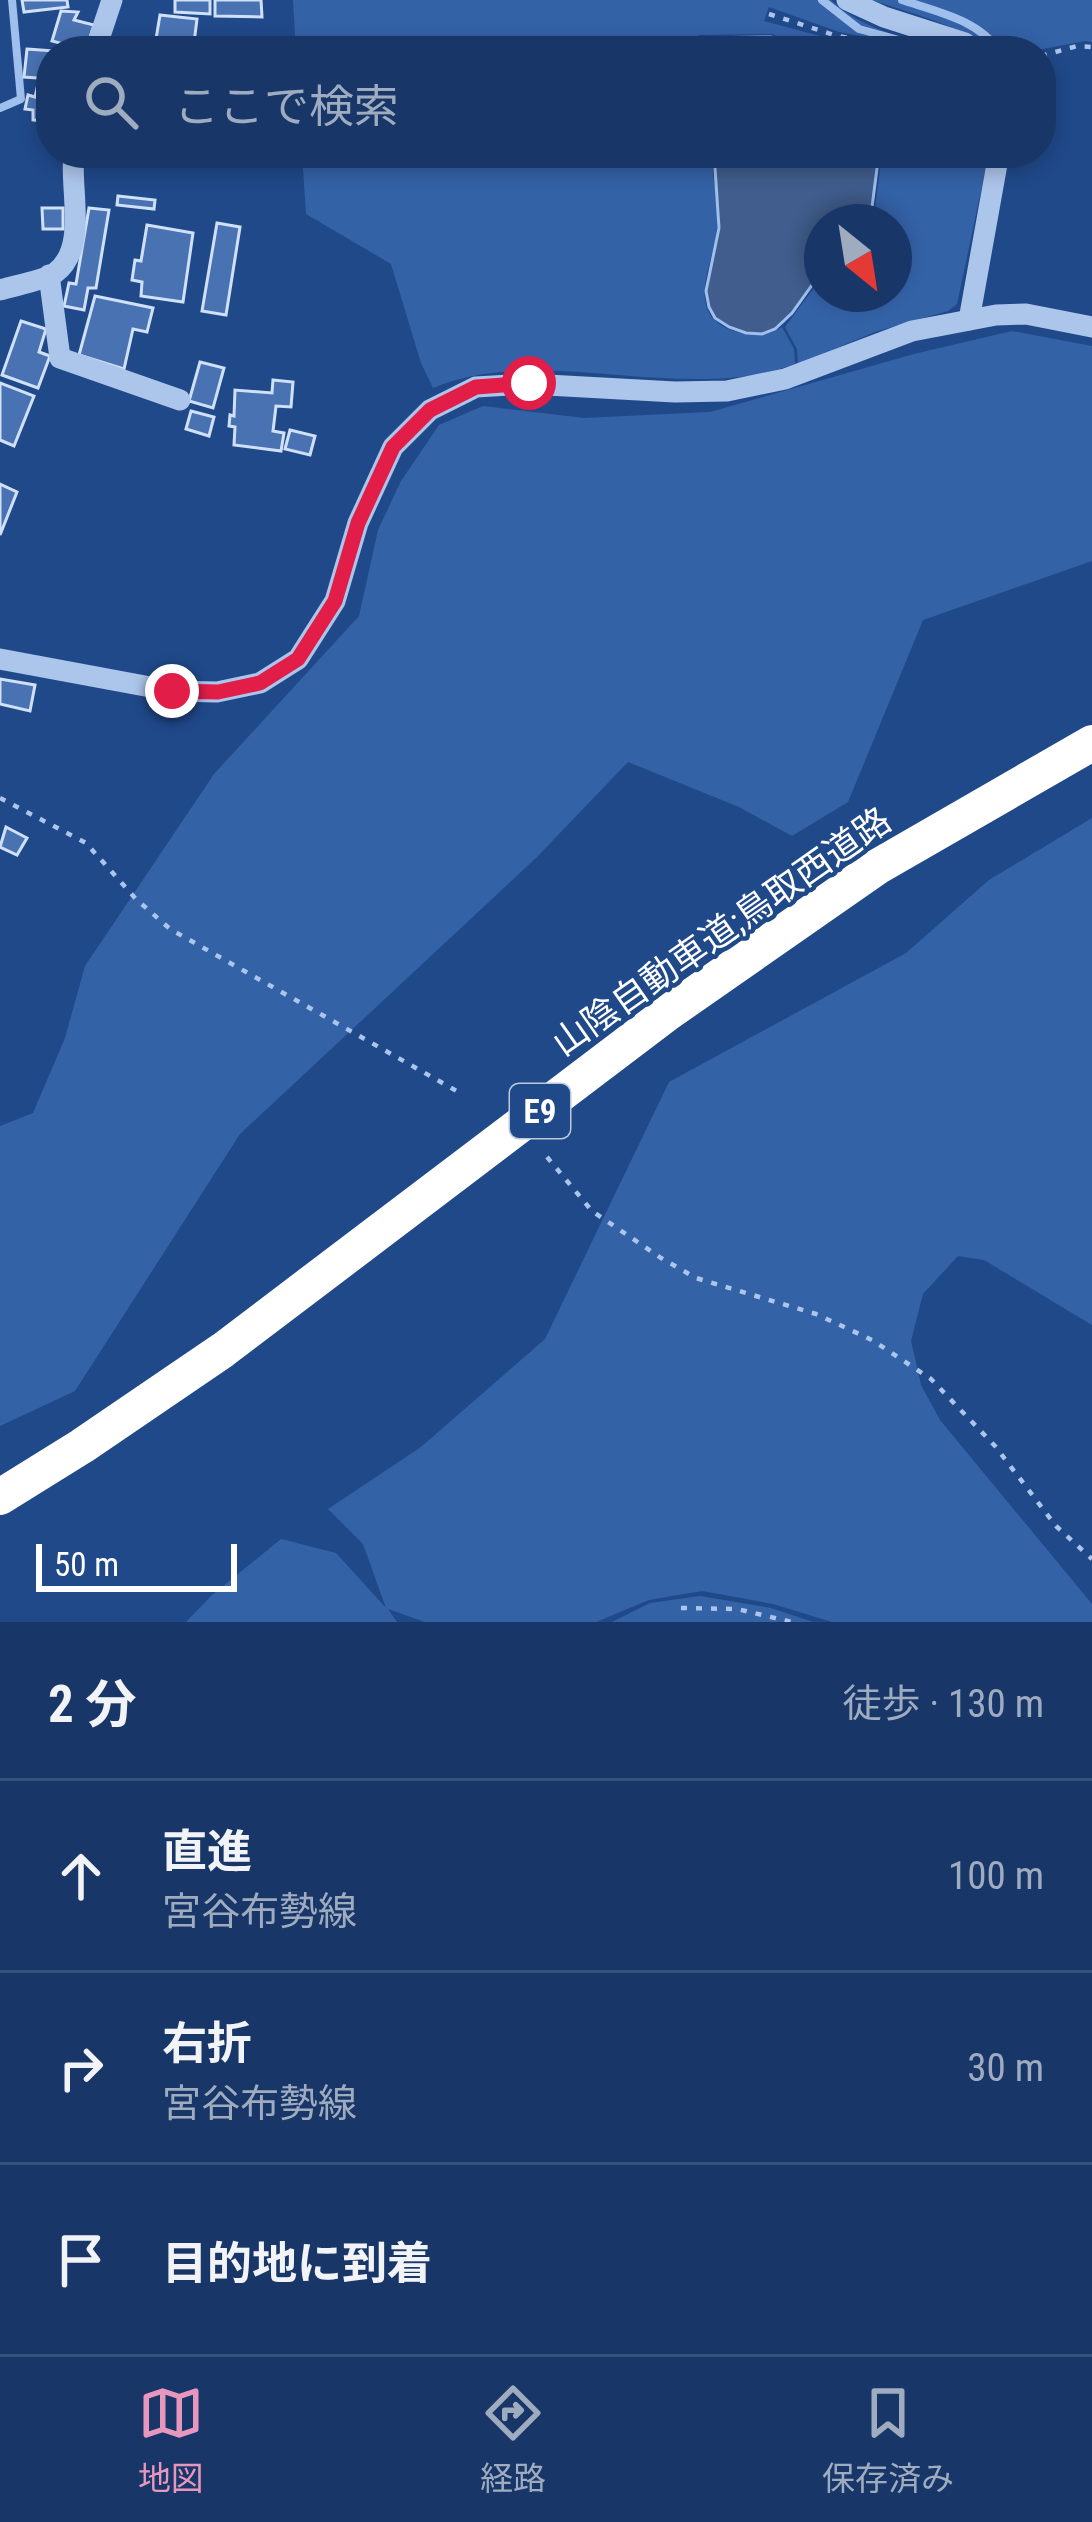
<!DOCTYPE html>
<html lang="ja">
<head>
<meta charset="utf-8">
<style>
	:root { --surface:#183768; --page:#254271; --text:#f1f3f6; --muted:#9facc0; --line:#36517c; --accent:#e797bd }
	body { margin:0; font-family:"Roboto Condensed","Noto Sans JP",sans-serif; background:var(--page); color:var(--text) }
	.compass { position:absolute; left:804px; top:204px; width:108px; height:108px; border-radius:50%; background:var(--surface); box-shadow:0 6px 18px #0003; rotate:150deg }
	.scale { position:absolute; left:36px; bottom:30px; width:201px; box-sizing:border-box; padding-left:12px; border:6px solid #fff; border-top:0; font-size:33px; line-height:42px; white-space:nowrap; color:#fff; -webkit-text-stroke:9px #20498a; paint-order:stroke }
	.stop { position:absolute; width:36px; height:36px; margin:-27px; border:9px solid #e11d48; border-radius:50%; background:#fff }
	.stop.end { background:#e11d48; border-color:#fff; box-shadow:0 3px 12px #0008 }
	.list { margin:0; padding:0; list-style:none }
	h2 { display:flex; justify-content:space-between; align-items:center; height:156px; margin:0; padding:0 48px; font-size:51px }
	h2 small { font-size:39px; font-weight:400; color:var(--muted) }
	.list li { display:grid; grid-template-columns:78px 1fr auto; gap:36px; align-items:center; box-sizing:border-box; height:192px; padding:0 48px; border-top:3px solid var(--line) }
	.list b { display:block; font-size:45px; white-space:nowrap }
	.list p { margin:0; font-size:39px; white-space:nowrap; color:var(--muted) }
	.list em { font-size:39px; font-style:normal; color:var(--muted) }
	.icon { flex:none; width:66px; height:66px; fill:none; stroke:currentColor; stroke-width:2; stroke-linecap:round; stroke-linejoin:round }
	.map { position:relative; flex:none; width:1092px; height:1622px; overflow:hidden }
	.search { position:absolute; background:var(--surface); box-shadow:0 6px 18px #0003; left:36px; right:36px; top:36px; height:132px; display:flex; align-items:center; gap:30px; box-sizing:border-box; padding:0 42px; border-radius:48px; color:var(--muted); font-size:45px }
	.sheet { height:732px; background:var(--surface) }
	nav { display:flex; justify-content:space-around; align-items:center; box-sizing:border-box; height:168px; border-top:3px solid var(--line); background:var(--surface); font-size:33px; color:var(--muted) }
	nav a { display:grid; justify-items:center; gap:6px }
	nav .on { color:var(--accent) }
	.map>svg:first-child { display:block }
</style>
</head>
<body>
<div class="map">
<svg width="1092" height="1622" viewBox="0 0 1092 1622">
	<rect width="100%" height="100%" fill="#20498a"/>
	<g fill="#3462a7">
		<path d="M293,0H831C861,29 906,38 945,51L839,32L769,7L764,21L876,51H813L772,34L698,35L700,51H296Z"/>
		<path d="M872,0H1092V42L1085,41L1032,51H989C957,23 912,14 872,0Z"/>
		<path d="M302,153H712C712,178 719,203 717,228C713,267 682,316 737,332C753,337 768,336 782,327L794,349L795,364C682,406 542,342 433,388L421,363L391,264L306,214Z"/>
		<path d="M882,153H989L957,304L948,311L875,332L798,364L797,349L785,327L822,277V294H894V222H863L875,208Z"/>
		<path d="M1012,331L1092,346V561L923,620L848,802L792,836L739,807L628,762L536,858L240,1134L75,1391L0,1426V1126L33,1113L65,1038L85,966L214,774L359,616L378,530L401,481L439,425L483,406L584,418L710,412L914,354Z"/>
		<path d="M1092,818V1325L984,1260L958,1256L923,1294L911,1341L921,1385L940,1420L1092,1604V1622H832L773,1604L702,1591L649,1600L596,1622H425L388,1609L397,1622H186L211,1596L281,1539L336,1553L386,1608L363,1544L328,1509L421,1447L545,1339L669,1082L906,953L989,880Z"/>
		<path d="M700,1596L771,1608L813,1622H612L650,1603Z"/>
	</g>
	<g fill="#405d8d" stroke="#9fbfec" stroke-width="3">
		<path d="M771,37L807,51H701L699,38Z"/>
		<path d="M714,153H879L872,207L859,222H822V271L792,313L775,329L762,334L746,333L729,327L715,318L709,307L706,291L719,228Z"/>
	</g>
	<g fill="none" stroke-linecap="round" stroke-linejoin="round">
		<g stroke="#9fbfec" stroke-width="8">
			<path d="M822,0L859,29L899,40"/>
			<path d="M902,0C935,11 979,20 999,51"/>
			<path d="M0,108L21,99L12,0"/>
		</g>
	</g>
	<g fill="#4972b2" stroke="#d0e0f8" stroke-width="3">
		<path d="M22,0H67L68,7L24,12Z"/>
		<path d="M175,0H210V14L175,12Z"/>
		<path d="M215,0H261L262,17L215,16Z"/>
		<path d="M61,11L78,12L74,20L94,25L86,50L52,41Z"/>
		<path d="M160,15L197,19L193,51H154Z"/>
		<path d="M27,49L54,51H51V79L24,77Z"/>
		<path d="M37,88L51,89V122L33,120V110L25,109L28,95L35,97Z"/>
		<path d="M118,196L155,200L154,209L117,205Z"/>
		<path d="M42,208H63V229H43Z"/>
		<path d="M89,208L109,210L96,288H88L84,310L64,306L69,283L76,284Z"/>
		<path d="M217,223L240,227L226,315L202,311Z"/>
		<path d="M147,225L193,233L183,302L141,296L142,282L132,280L135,260L141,261Z"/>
		<path d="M95,296L153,308L147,332L133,329L124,369L79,355Z"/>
		<path d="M21,321L46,329L39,352L50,356L38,388L2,375Z"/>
		<path d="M200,362L224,368L213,408L189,401Z"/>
		<path d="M273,380L293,382L291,407L276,406L273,431L284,433L281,451L234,445L235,427L229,426L230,415L234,416L235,390L272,393Z"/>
		<path d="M0,383L34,396L14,446L0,440Z"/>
		<path d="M191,411L214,417L209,436L186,429Z"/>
		<path d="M290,430L315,436L310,455L285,449Z"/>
		<path d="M0,484L17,492L0,535Z"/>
		<path d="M0,679L35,685L30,711L0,704Z"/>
		<path d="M6,827L27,838L17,855L0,847Z"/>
	</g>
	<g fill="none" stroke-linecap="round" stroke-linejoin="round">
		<g stroke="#acc5eb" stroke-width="4.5" stroke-dasharray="6 9" stroke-linecap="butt">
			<path d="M769,14L834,35L893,47"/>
			<path d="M1041,56L1077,46L1092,47"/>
			<path d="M0,798L86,843L136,899L170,929L462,1094"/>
			<path d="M547,1157L592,1211L661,1258L696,1278L816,1314L872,1340L931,1379L995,1446L1056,1526L1092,1559"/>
			<path d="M681,1608L737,1609L792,1622"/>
		</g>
		<g stroke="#acc5eb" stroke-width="21">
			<path d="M847,0L884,17L965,43L974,51"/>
			<path d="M95,51L112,0"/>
			<path d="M49,275L60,358L180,400"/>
			<path d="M0,290C13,286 45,280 55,273C89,248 69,188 74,153"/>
			<path d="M969,320L999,153"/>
			<path d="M0,659L172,691L217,692L260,683L298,659L335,601L358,523L393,447L430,410L476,387L529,384L675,392L727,391L785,379L912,331L996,315L1026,314L1092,327"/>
		</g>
		<path stroke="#fff" stroke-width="36" d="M0,1497L82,1446L223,1350L669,1012L877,867L1092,743"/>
	</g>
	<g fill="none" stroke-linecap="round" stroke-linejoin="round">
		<path stroke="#e11d48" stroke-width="15" d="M172,691L218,692L260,683L298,659L335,601L358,523L393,447L430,410L476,387L529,383"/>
	</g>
	<g text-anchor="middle" stroke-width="9" stroke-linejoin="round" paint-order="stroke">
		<rect fill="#20498a" stroke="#bcc8dc" stroke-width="3" x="510" y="1084" width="60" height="54" rx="9"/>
		<g font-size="33" font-weight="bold" fill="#fff">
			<text x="540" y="1123">E9</text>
		</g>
		<g font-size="36" fill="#fff" stroke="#20498a">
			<text transform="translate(721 931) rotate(-35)" y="13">山陰自動車道;鳥取西道路</text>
		</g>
	</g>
</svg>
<svg class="compass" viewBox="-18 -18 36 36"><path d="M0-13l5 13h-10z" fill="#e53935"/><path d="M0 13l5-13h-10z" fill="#9facc0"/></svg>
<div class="scale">50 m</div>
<div class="stop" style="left:529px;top:383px"></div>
<div class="stop end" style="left:172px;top:691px"></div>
<div class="search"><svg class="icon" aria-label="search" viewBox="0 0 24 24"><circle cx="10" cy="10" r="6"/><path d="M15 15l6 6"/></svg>ここで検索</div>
</div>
<section class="sheet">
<h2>2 分<small>徒歩 · 130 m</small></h2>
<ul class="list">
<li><svg class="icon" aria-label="ahead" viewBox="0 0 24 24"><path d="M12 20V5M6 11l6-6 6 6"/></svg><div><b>直進</b><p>宮谷布勢線</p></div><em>100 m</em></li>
<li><svg class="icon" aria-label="right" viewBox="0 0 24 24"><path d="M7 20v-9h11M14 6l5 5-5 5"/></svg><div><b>右折</b><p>宮谷布勢線</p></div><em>30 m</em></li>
<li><svg class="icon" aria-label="arrive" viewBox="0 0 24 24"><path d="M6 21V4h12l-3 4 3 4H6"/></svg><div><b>目的地に到着</b></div></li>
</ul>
</section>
<nav>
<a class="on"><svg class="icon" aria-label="map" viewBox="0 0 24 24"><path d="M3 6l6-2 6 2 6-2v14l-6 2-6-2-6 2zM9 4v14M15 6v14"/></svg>地図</a>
<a><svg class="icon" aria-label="directions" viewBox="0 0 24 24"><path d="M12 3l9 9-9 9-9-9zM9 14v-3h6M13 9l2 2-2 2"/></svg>経路</a>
<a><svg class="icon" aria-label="saved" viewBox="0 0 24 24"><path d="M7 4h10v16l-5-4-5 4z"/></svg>保存済み</a>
</nav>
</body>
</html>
